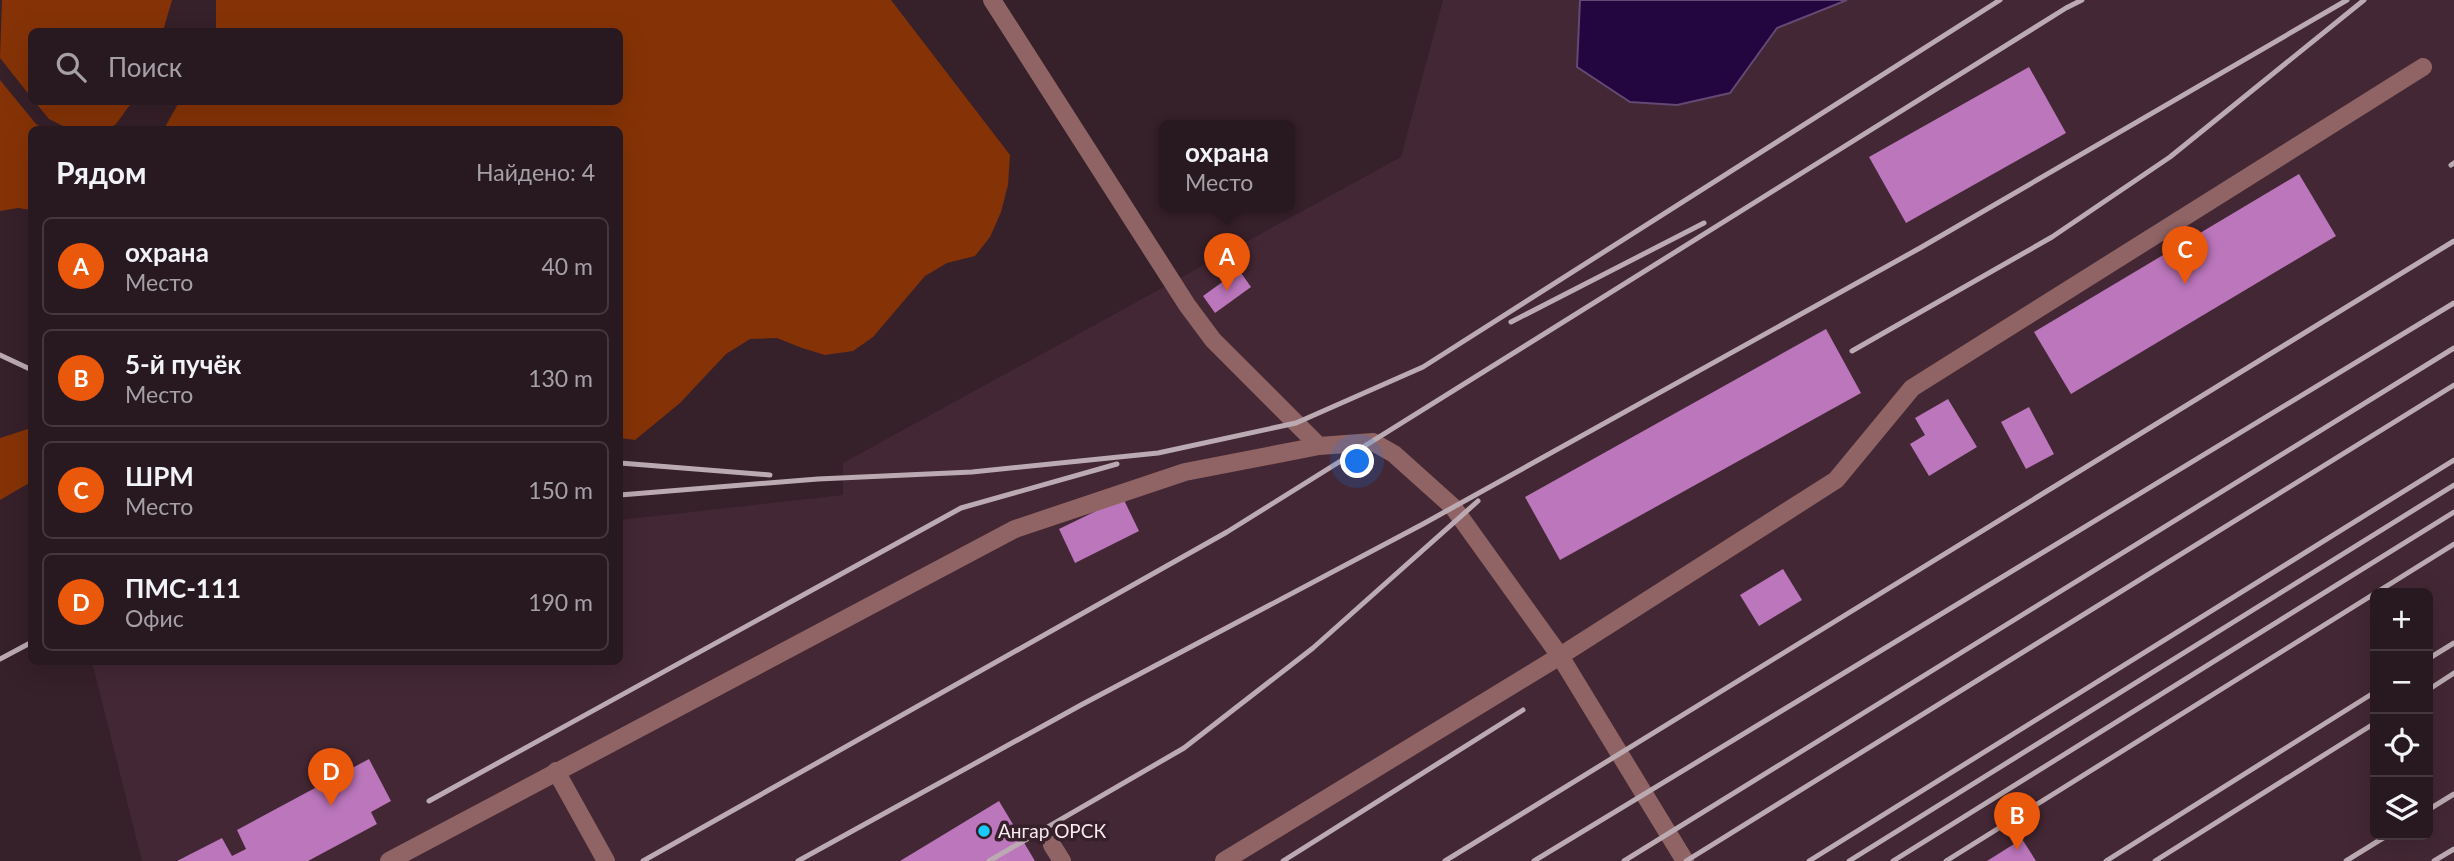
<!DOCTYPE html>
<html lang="ru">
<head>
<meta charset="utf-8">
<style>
	:root { --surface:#281820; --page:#34252d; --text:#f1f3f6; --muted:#a5a0a5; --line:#44373e; --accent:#ea580c }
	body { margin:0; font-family:Lato,sans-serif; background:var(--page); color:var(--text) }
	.controls { position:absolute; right:21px; bottom:21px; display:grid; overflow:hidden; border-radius:10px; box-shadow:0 7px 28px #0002 }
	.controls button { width:63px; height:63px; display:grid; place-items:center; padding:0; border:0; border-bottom:2px solid var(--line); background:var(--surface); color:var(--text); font:35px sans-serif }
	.you { position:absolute; left:1358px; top:462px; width:24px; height:24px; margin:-18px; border:5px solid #fff; border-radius:50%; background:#1a73e8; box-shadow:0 0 0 10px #1a73e833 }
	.badge { display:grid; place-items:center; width:46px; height:46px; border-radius:50%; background:var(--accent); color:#fff; font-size:23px; font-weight:700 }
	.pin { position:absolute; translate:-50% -58px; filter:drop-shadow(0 2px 4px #0008) }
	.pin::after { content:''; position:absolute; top:37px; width:24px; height:21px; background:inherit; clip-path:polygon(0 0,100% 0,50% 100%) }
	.popup { position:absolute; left:1159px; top:120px; width:136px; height:91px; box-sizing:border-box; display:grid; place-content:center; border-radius:10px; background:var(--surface); filter:drop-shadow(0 2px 5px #0005); font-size:23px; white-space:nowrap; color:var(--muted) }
	.popup b { font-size:26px; color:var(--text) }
	.popup::after { content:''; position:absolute; left:50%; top:100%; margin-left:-14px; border:14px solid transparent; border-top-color:var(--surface) }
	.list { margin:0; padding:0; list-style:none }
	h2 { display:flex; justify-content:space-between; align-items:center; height:91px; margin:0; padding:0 28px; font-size:30px }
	h2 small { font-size:23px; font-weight:400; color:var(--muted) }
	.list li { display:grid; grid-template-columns:46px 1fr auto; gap:21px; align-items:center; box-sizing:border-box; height:98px; margin:0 14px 14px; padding:0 14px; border:2px solid var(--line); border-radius:10px }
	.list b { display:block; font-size:26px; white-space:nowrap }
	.list p { margin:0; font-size:23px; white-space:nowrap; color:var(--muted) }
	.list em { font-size:23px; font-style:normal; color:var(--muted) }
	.icon { flex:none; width:38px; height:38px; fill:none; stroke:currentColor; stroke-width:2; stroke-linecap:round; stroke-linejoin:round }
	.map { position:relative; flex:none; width:2454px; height:861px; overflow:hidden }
	.search { position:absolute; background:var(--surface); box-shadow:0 7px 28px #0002; left:28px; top:28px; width:595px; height:77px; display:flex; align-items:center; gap:18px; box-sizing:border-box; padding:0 24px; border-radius:10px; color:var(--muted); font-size:26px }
	.panel { position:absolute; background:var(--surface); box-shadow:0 7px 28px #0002; left:28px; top:126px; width:595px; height:539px; border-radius:10px }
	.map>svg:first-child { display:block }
</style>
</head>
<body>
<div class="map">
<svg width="2454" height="861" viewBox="0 0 2454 861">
	<rect width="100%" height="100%" fill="#36202a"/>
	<path fill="#432734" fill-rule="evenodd" d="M1443,0H2454V861H142L92,662H620V520L843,495V463L1401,157ZM2375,593H2428V835H2375Z"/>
	<g fill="#853306">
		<path d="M2,0H172L163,31L32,32L31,97L0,58Z"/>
		<path d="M216,0H891L1010,155L1008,185L1001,212L990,237L975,256L947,263L925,276L873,337L853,351L825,355L802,348L777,338L750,339L726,354L680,403L635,440L620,438V130L164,129L179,102H620V32L216,31Z"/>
		<path d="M0,80L36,124L44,129L32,130L31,210L18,208L0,211Z"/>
		<path d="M35,102H132L116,124L107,130L69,129L49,119Z"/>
		<path d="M28,429L31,438V482L0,500V438Z"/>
	</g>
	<path fill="#23053f" stroke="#634974" stroke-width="2" d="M1580,0H1847L1777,28L1730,93L1677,105L1630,102L1577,67Z"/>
	<g fill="#bb76bc">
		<path d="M2029,67L2066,133L1906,223L1869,157Z"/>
		<path d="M2299,174L2336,236L2071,394L2034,332Z"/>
		<path d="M1239,270L1251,287L1215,313L1203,296Z"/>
		<path d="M1826,329L1861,393L1560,560L1525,497Z"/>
		<path d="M1948,399L1977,447L1929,476L1910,444L1925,435L1915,418Z"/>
		<path d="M2029,407L2054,454L2026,469L2001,422Z"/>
		<path d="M1123,498L1139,531L1075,563L1059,529Z"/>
		<path d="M1783,569L1802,600L1759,626L1740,595Z"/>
		<path d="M369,759L391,801L371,812L377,824L308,861H177L222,838L232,856L246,849L237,830Z"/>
		<path d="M999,801L1035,861H900Z"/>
		<path d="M2022,839L2036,861H1987Z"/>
	</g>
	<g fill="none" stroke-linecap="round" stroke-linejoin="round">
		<g stroke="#906465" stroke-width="18">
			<path d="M1319,446L1373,442L1394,454L1453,507L1560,656L1836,480L1912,388L2423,67"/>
			<path d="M556,771L606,861"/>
			<path d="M1052,845L1062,861"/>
			<path d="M389,861L1015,529L1185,472L1319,446L1213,340L1187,305L992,0"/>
			<path d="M1224,861L1560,656L1685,861"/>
		</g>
		<g stroke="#bbaab1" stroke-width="5">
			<path d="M2451,165L2454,163"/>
			<path d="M1511,322L1704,223"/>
			<path d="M1852,351L2052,237L2170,157L2364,0"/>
			<path d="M0,355L32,370"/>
			<path d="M620,463L770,475"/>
			<path d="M620,495L818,479L972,472L1158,453L1296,423L1423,367L2000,0"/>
			<path d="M0,659L32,642"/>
			<path d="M2428,659L2454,643"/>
			<path d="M2428,690L2454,673"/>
			<path d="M429,801L961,508L1117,464"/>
			<path d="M2428,810L2454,794"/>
			<path d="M643,861L1227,532L2066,8L2082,0"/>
			<path d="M798,861L1081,705L1423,524L1920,248L2347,0"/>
			<path d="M989,861L1184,748L1313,648L1478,501"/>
			<path d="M1283,861L1523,710"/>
			<path d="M1445,861L2454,241"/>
			<path d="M1534,861L2454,303"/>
			<path d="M1624,861L2454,348"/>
			<path d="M1686,861L2454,385"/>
			<path d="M1809,861L2454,460"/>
			<path d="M1849,861L2454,485"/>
			<path d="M1893,861L2454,512"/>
			<path d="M1946,861L2454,544"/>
			<path d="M2106,861L2375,692"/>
			<path d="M2155,861L2375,723"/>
			<path d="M2346,861L2388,835"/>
			<path d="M2434,861L2454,849"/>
		</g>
	</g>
	<circle fill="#1bcafc" stroke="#36202a" stroke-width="2.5" cx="984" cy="831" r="7"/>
	<g text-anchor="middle" stroke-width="7" stroke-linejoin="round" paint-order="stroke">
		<g font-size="19" fill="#f8e9ee" stroke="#36202a" text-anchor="start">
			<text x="998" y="838">Ангар ОРСК</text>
		</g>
	</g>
</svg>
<div class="controls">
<button>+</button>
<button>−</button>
<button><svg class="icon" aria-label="locate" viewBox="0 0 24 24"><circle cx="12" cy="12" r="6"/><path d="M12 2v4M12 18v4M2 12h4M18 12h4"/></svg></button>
<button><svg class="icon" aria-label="layers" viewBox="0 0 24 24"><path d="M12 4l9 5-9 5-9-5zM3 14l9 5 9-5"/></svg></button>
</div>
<div class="you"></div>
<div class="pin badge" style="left:1227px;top:291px">A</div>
<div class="popup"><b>охрана</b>Место</div>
<div class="pin badge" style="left:2017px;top:850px">B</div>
<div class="pin badge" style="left:2185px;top:284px">C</div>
<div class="pin badge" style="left:331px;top:806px">D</div>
<div class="search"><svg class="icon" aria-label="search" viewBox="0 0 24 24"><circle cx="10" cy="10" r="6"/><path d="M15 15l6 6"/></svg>Поиск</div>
<section class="panel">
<h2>Рядом<small>Найдено: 4</small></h2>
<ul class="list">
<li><span class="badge">A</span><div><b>охрана</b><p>Место</p></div><em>40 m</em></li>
<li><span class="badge">B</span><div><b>5-й пучёк</b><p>Место</p></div><em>130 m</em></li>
<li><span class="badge">C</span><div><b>ШРМ</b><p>Место</p></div><em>150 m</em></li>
<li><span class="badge">D</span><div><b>ПМС-111</b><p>Офис</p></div><em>190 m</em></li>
</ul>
</section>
</div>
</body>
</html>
